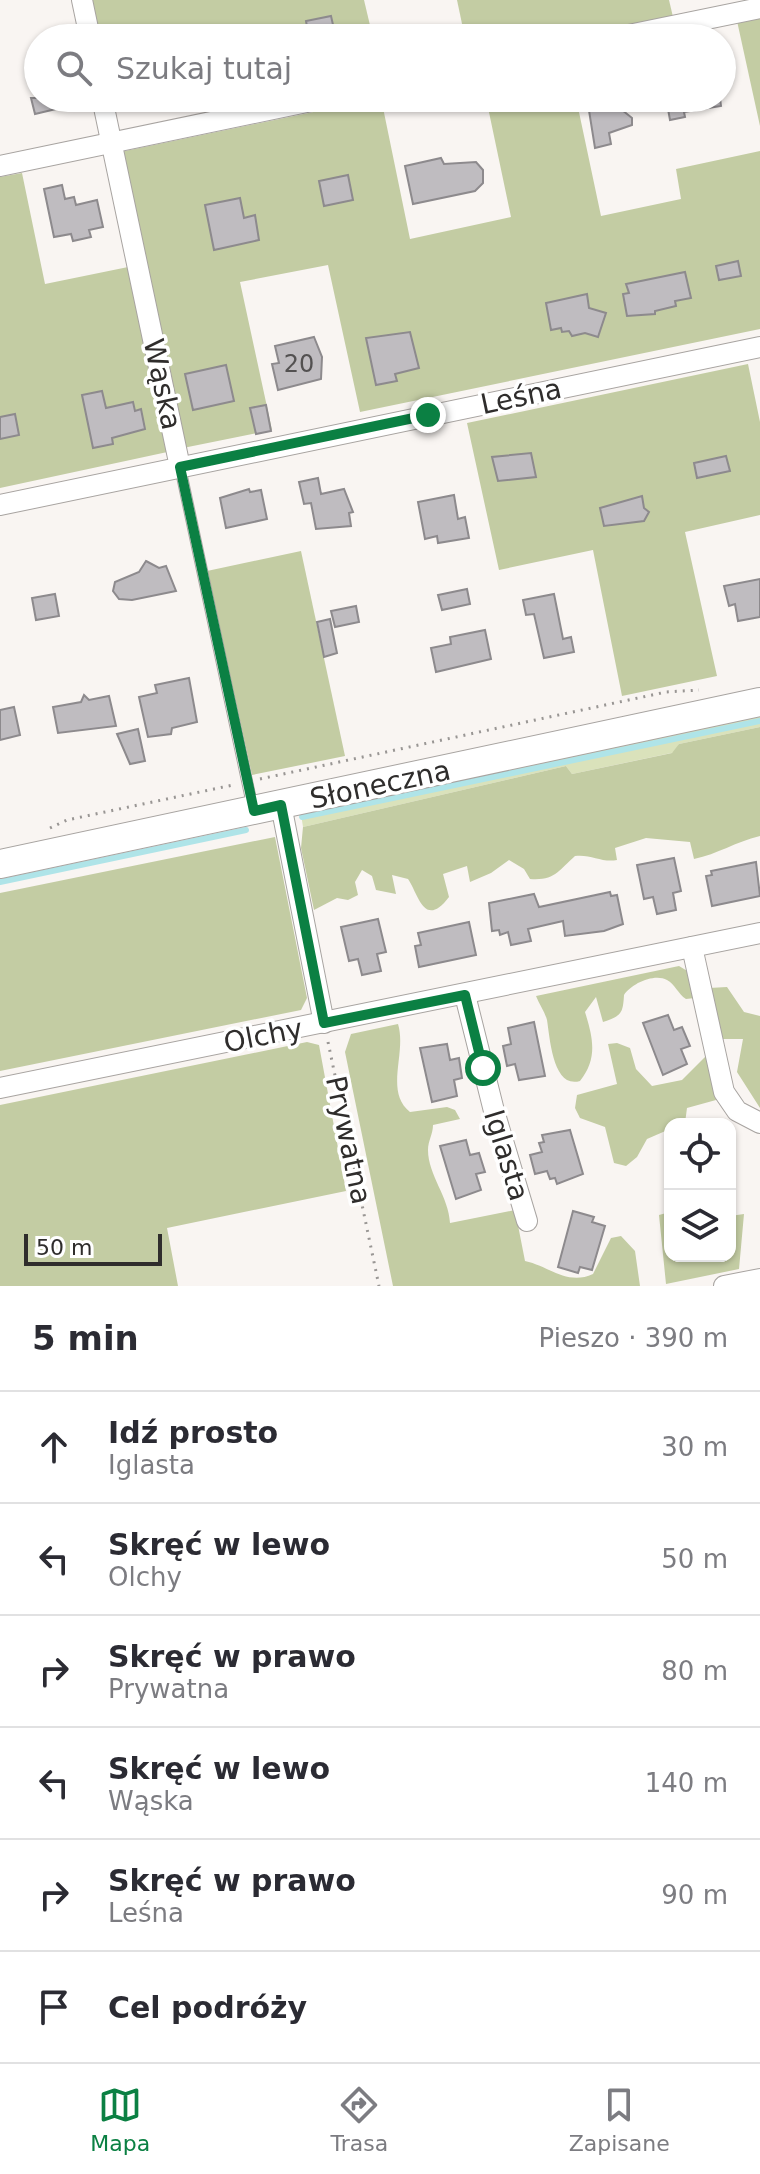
<!DOCTYPE html>
<html lang="pl">
<head>
<meta charset="utf-8">
<style>
	:root { --surface:#fff; --page:#f2f2f3; --text:#2b2b33; --muted:#7c7c81; --line:#e1e1e2; --accent:#0b8043 }
	body { margin:0; font-family:"DejaVu Sans",sans-serif; background:var(--page); color:var(--text) }
	.controls { position:absolute; right:24px; bottom:24px; display:grid; overflow:hidden; border-radius:16px; box-shadow:0 2px 6px #0004 }
	.controls button { width:72px; height:72px; display:grid; place-items:center; padding:0; border:0; border-bottom:2px solid var(--line); background:var(--surface); color:var(--text); font:40px sans-serif }
	.scale { position:absolute; left:24px; bottom:20px; width:138px; box-sizing:border-box; padding-left:8px; border:4px solid #2f2d2c; border-top:0; font-size:22px; line-height:28px; white-space:nowrap; color:#2f2d2c; -webkit-text-stroke:6px #fff; paint-order:stroke }
	.stop { position:absolute; width:24px; height:24px; margin:-18px; border:6px solid #0b8043; border-radius:50%; background:#fff }
	.stop.end { background:#0b8043; border-color:#fff; box-shadow:0 2px 8px #0008 }
	.list { margin:0; padding:0; list-style:none }
	h2 { display:flex; justify-content:space-between; align-items:center; height:104px; margin:0; padding:0 32px; font-size:34px }
	h2 small { font-size:26px; font-weight:400; color:var(--muted) }
	.list li { display:grid; grid-template-columns:52px 1fr auto; gap:24px; align-items:center; box-sizing:border-box; height:112px; padding:0 32px; border-top:2px solid var(--line) }
	.list b { display:block; font-size:30px; white-space:nowrap }
	.list p { margin:0; font-size:26px; white-space:nowrap; color:var(--muted) }
	.list em { font-size:26px; font-style:normal; color:var(--muted) }
	.icon { flex:none; width:44px; height:44px; fill:none; stroke:currentColor; stroke-width:2; stroke-linecap:round; stroke-linejoin:round }
	.map { position:relative; flex:none; width:760px; height:1286px; overflow:hidden }
	.search { position:absolute; background:var(--surface); box-shadow:0 2px 6px #0004; left:24px; right:24px; top:24px; height:88px; display:flex; align-items:center; gap:20px; box-sizing:border-box; padding:0 28px; border-radius:44px; color:var(--muted); font-size:30px }
	.sheet { height:776px; background:var(--surface) }
	nav { display:flex; justify-content:space-around; align-items:center; box-sizing:border-box; height:112px; border-top:2px solid var(--line); background:var(--surface); font-size:22px; color:var(--muted) }
	nav a { display:grid; justify-items:center; gap:4px }
	nav .on { color:var(--accent) }
	.map>svg:first-child { display:block }
</style>
</head>
<body>
<div class="map">
<svg width="760" height="1286" viewBox="0 0 760 1286">
	<rect width="100%" height="100%" fill="#f9f5f2"/>
	<path fill="#dae2bb" d="M760,716V727L679,744L676,752L572,774L566,766L303,827L301,814Z"/>
	<g fill="#c3cca3">
		<path d="M88,0H364L373,38H96Z"/>
		<path d="M457,0H669L673,17L561,38H465Z"/>
		<path d="M760,17V126L737,21Z"/>
		<path d="M200,98H270L204,112Z"/>
		<path d="M381,98L410,239L511,217L486,98H576L601,216L681,199L676,169L760,151V329L360,412L328,265L240,282L272,430L183,448L120,152Z"/>
		<path d="M22,173L45,284L133,266L172,451L0,488V177Z"/>
		<path d="M748,364L760,422V515L685,532L717,676L622,696L593,550L499,570L467,423Z"/>
		<path d="M301,551L345,756L252,775L207,571Z"/>
		<path d="M760,727V836C735,842 718,854 694,859L690,842L646,838L615,848L617,860C602,863 591,854 575,856C559,870 555,881 530,879L524,869L509,860L491,873L470,882L467,866L443,874L449,897C424,930 418,893 408,879L392,875L396,894L376,890L372,876L362,870L355,882L358,895L348,900L337,898L314,910L301,848L303,827L566,766L572,774L672,753L679,744Z"/>
		<path d="M275,837L307,998L301,1010L0,1071V893Z"/>
		<path d="M679,966L689,972L695,998L686,999C678,994 675,984 667,980C654,973 631,984 624,995C623,1014 621,1016 603,1022L596,997L585,1012C593,1038 598,1058 580,1081C553,1089 550,1039 547,1020C545,1012 539,1004 536,996Z"/>
		<path d="M727,987L744,1012L760,1016V1108L737,1072L743,1039H719L709,988Z"/>
		<path d="M398,1024C407,1053 384,1091 410,1112L447,1107L455,1110L460,1119L433,1125C433,1134 428,1141 428,1150C428,1175 449,1197 450,1223L515,1210L525,1261C549,1266 567,1286 593,1274L611,1238L621,1236L635,1251L640,1286H393L345,1052L351,1034Z"/>
		<path d="M307,1042L319,1045L346,1191L167,1228L178,1286H0V1105Z"/>
		<path d="M617,1043L630,1048L636,1069L652,1086L682,1080L706,1056L716,1100L687,1108L685,1123L670,1124V1129L647,1139L637,1157L626,1166L614,1163L605,1127L580,1118L575,1108L577,1095L617,1084L608,1044Z"/>
		<path d="M670,1212V1256H730V1216L744,1214L739,1269L666,1284L659,1215Z"/>
	</g>
	<g fill="none" stroke-linecap="round" stroke-linejoin="round">
		<g stroke="#afe4e8" stroke-width="6">
			<path d="M302,817L760,721"/>
			<path d="M0,882L246,830"/>
		</g>
	</g>
	<g fill="#bfbcc0" stroke="#8d8a8d" stroke-width="2">
		<path d="M331,16L336,38H309L306,21Z"/>
		<path d="M31,98H76L77,104L35,114Z"/>
		<path d="M587,98H619L622,110L632,118V125L609,133L611,144L595,148Z"/>
		<path d="M666,98H720L721,106L684,112L685,117L670,120Z"/>
		<path d="M441,158L444,164L476,162L483,170V183L475,191L413,204L405,166Z"/>
		<path d="M348,175L353,200L324,206L319,181Z"/>
		<path d="M62,185L65,199L74,197L76,205L97,200L103,227L89,230L91,237L73,241L71,234L54,237L44,189Z"/>
		<path d="M240,198L244,218L255,215L259,240L214,250L205,205Z"/>
		<path d="M738,261L741,276L719,280L716,266Z"/>
		<path d="M685,272L691,298L675,301L676,306L655,311V314L627,316L623,294L629,293L626,284Z"/>
		<path d="M587,294L589,308L606,313L598,337L585,333L572,336L569,331L562,332L561,328L551,330L546,303Z"/>
		<path d="M410,332L419,368L395,374L397,381L376,385L366,338Z"/>
		<path d="M314,337L322,357L321,379L278,390L272,364L279,363L275,346Z"/>
		<path d="M226,365L234,401L193,410L185,374Z"/>
		<path d="M102,391L106,408L133,402L135,411L141,409L145,429L112,438L113,444L93,448L82,395Z"/>
		<path d="M266,405L271,431L256,434L250,408Z"/>
		<path d="M15,414L19,435L0,439V417Z"/>
		<path d="M531,453L536,477L498,481L492,457Z"/>
		<path d="M726,456L730,471L697,478L694,463Z"/>
		<path d="M318,478L321,494L344,489L353,512L349,513L351,526L316,529L311,503L304,504L299,482Z"/>
		<path d="M249,489L250,492L261,490L267,519L226,528L220,498Z"/>
		<path d="M454,495L458,519L465,517L469,538L438,543L437,536L425,539L418,502Z"/>
		<path d="M642,496L644,508L649,512L644,521L604,526L600,508Z"/>
		<path d="M146,561L159,568L166,566L176,591L132,600L119,599L113,591L115,582L139,572Z"/>
		<path d="M760,579V617L738,621L735,604L729,606L724,586Z"/>
		<path d="M467,589L470,604L442,610L438,595Z"/>
		<path d="M55,594L59,616L36,620L32,598Z"/>
		<path d="M554,594L563,639L571,637L574,652L544,658L534,614L526,615L523,600Z"/>
		<path d="M356,606L359,622L335,627L331,611Z"/>
		<path d="M330,619L337,653L324,657L317,622Z"/>
		<path d="M485,630L491,659L436,672L431,648L451,644L450,637Z"/>
		<path d="M189,678L197,722L172,728L171,734L148,737L139,697L157,693L155,685Z"/>
		<path d="M84,695L89,700L109,696L116,726L58,733L53,707L81,702Z"/>
		<path d="M14,707L20,735L0,740V710Z"/>
		<path d="M138,729L145,761L130,764L117,734Z"/>
		<path d="M674,858L681,891L673,893L676,910L657,914L653,897L644,899L637,865Z"/>
		<path d="M756,862L760,896L712,906L706,876L712,875L711,871Z"/>
		<path d="M610,892L611,896L617,895L623,924L604,931L565,936L563,921L528,929L531,941L511,945L508,932L500,935L499,930L492,931L489,903L534,894L539,907Z"/>
		<path d="M378,919L386,952L377,954L381,971L362,975L358,959L349,961L341,927Z"/>
		<path d="M469,922L476,955L419,967L415,946L421,945L418,933Z"/>
		<path d="M668,1015L674,1030L682,1027L690,1046L681,1049L687,1064L663,1075L643,1023Z"/>
		<path d="M534,1022L545,1076L519,1080L515,1064L507,1066L503,1046L511,1044L508,1028Z"/>
		<path d="M447,1044L450,1060L459,1058L462,1078L454,1080L457,1096L432,1102L420,1048Z"/>
		<path d="M570,1130L583,1174L557,1184L555,1178L550,1179L547,1171L535,1174L530,1155L542,1152L539,1143L544,1142L542,1135Z"/>
		<path d="M466,1140L470,1155L479,1153L485,1172L476,1174L481,1190L456,1199L440,1146Z"/>
		<path d="M573,1211L594,1217L592,1222L605,1226L592,1270L580,1267L578,1273L558,1267Z"/>
	</g>
	<g fill="none" stroke-linecap="round" stroke-linejoin="round">
		<defs>
			<path id="lane" d="M180,467L253,809"/>
			<g id="street">
				<path d="M82,0L90,38"/>
				<path d="M614,38L760,8"/>
				<path d="M102,98L180,467"/>
				<path d="M0,166L326,98"/>
				<path d="M0,505L760,347"/>
				<path d="M281,805L324,1023"/>
				<path d="M692,947L724,1092L737,1111L760,1123"/>
				<path d="M465,995L494,1111L527,1221"/>
				<path d="M0,1088L760,933"/>
				<path d="M724,1286L760,1279"/>
			</g>
			<path id="secondary" d="M0,864L760,702"/>
		</defs>
		<use href="#lane" stroke="#a8a4a1" stroke-width="12"/>
		<use href="#street" stroke="#a8a4a1" stroke-width="22"/>
		<use href="#secondary" stroke="#a8a4a1" stroke-width="30"/>
		<g stroke="#999694" stroke-width="3" stroke-dasharray="2 6" stroke-linecap="butt">
			<path d="M260,779L666,692L699,690"/>
			<path d="M50,828L67,820L233,785"/>
			<path d="M328,1042L379,1286"/>
		</g>
		<use href="#lane" stroke="#fff" stroke-width="10"/>
		<use href="#street" stroke="#fff" stroke-width="20"/>
		<use href="#secondary" stroke="#fff" stroke-width="28"/>
	</g>
	<g fill="none" stroke-linecap="round" stroke-linejoin="round">
		<path stroke="#0b8043" stroke-width="10" d="M428,415L180,467L254,811L281,805L324,1023L465,995L483,1068"/>
	</g>
	<g text-anchor="middle" stroke-width="7" stroke-linejoin="round" paint-order="stroke">
		<g font-size="24" fill="#535151">
			<text x="299" y="372">20</text>
		</g>
		<g font-size="28" fill="#2f2d2c" stroke="#fff">
			<text transform="translate(163 384) rotate(78)" y="10">Wąska</text>
			<text transform="translate(521 396) rotate(-12)" y="10">Leśna</text>
			<text transform="translate(380 784) rotate(-12)" y="10">Słoneczna</text>
			<text transform="translate(263 1035) rotate(-11)" y="10">Olchy</text>
			<text transform="translate(349 1140) rotate(78)" y="10">Prywatna</text>
			<text transform="translate(507 1155) rotate(73)" y="10">Iglasta</text>
		</g>
	</g>
</svg>
<div class="controls">
<button><svg class="icon" aria-label="locate" viewBox="0 0 24 24"><circle cx="12" cy="12" r="6"/><path d="M12 2v4M12 18v4M2 12h4M18 12h4"/></svg></button>
<button><svg class="icon" aria-label="layers" viewBox="0 0 24 24"><path d="M12 4l9 5-9 5-9-5zM3 14l9 5 9-5"/></svg></button>
</div>
<div class="scale">50 m</div>
<div class="stop" style="left:483px;top:1068px"></div>
<div class="stop end" style="left:428px;top:415px"></div>
<div class="search"><svg class="icon" aria-label="search" viewBox="0 0 24 24"><circle cx="10" cy="10" r="6"/><path d="M15 15l6 6"/></svg>Szukaj tutaj</div>
</div>
<section class="sheet">
<h2>5 min<small>Pieszo · 390 m</small></h2>
<ul class="list">
<li><svg class="icon" aria-label="ahead" viewBox="0 0 24 24"><path d="M12 20V5M6 11l6-6 6 6"/></svg><div><b>Idź prosto</b><p>Iglasta</p></div><em>30 m</em></li>
<li><svg class="icon" aria-label="left" viewBox="0 0 24 24"><path d="M17 20v-9H6M10 6l-5 5 5 5"/></svg><div><b>Skręć w lewo</b><p>Olchy</p></div><em>50 m</em></li>
<li><svg class="icon" aria-label="right" viewBox="0 0 24 24"><path d="M7 20v-9h11M14 6l5 5-5 5"/></svg><div><b>Skręć w prawo</b><p>Prywatna</p></div><em>80 m</em></li>
<li><svg class="icon" aria-label="left" viewBox="0 0 24 24"><path d="M17 20v-9H6M10 6l-5 5 5 5"/></svg><div><b>Skręć w lewo</b><p>Wąska</p></div><em>140 m</em></li>
<li><svg class="icon" aria-label="right" viewBox="0 0 24 24"><path d="M7 20v-9h11M14 6l5 5-5 5"/></svg><div><b>Skręć w prawo</b><p>Leśna</p></div><em>90 m</em></li>
<li><svg class="icon" aria-label="arrive" viewBox="0 0 24 24"><path d="M6 21V4h12l-3 4 3 4H6"/></svg><div><b>Cel podróży</b></div></li>
</ul>
</section>
<nav>
<a class="on"><svg class="icon" aria-label="map" viewBox="0 0 24 24"><path d="M3 6l6-2 6 2 6-2v14l-6 2-6-2-6 2zM9 4v14M15 6v14"/></svg>Mapa</a>
<a><svg class="icon" aria-label="directions" viewBox="0 0 24 24"><path d="M12 3l9 9-9 9-9-9zM9 14v-3h6M13 9l2 2-2 2"/></svg>Trasa</a>
<a><svg class="icon" aria-label="saved" viewBox="0 0 24 24"><path d="M7 4h10v16l-5-4-5 4z"/></svg>Zapisane</a>
</nav>
</body>
</html>
